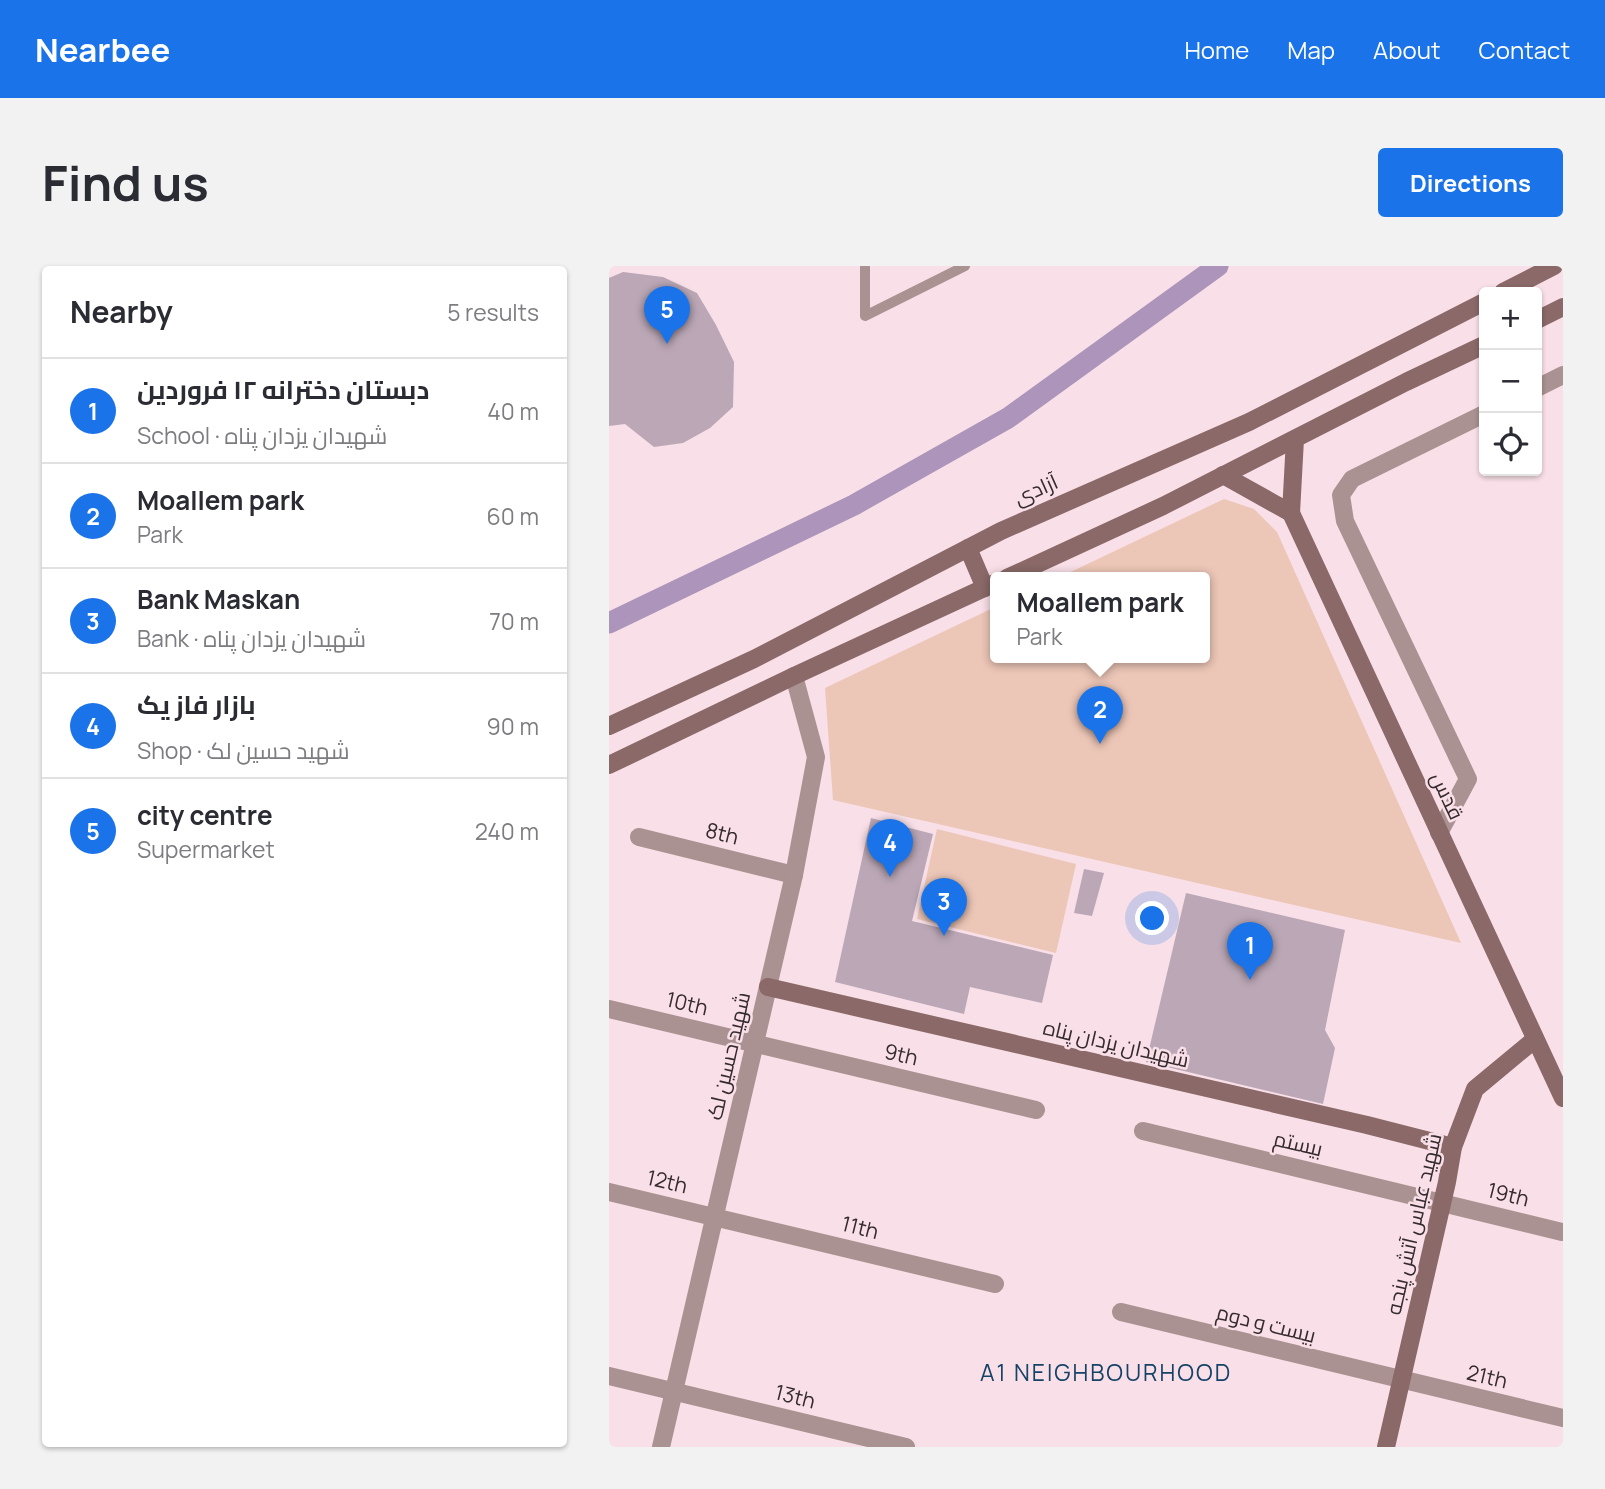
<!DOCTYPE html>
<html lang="en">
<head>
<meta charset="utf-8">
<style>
	:root { --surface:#fff; --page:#f2f2f3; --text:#2b2b33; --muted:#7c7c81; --line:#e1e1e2; --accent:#1a73e8 }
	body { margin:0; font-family:Manrope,Cairo,sans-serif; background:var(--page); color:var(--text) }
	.controls { position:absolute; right:21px; top:21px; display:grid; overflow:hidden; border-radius:7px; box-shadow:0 2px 5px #0004 }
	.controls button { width:63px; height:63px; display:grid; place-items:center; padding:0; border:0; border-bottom:2px solid var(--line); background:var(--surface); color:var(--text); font:35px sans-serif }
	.you { position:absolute; left:544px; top:653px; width:24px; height:24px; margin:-18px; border:5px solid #fff; border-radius:50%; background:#1a73e8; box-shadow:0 0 0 10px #1a73e833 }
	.badge { display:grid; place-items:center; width:46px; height:46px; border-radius:50%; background:var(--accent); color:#fff; font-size:23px; font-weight:700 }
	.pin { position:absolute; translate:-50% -58px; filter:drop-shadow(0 2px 4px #0008) }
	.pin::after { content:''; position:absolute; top:37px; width:24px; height:21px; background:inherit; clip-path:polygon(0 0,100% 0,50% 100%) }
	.popup { position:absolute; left:381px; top:306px; width:220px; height:91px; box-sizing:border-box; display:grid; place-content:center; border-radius:7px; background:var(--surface); filter:drop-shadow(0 2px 5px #0005); font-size:23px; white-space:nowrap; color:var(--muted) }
	.popup b { font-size:26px; color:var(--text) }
	.popup::after { content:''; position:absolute; left:50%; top:100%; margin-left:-14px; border:14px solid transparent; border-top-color:var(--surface) }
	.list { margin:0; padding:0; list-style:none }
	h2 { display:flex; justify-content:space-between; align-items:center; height:91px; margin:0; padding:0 28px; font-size:30px }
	h2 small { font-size:23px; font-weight:400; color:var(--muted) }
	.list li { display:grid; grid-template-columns:46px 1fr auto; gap:21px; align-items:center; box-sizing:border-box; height:105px; padding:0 28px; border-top:2px solid var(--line) }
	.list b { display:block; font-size:26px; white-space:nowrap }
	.list p { margin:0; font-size:23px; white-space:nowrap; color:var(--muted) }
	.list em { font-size:23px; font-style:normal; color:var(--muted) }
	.icon { flex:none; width:38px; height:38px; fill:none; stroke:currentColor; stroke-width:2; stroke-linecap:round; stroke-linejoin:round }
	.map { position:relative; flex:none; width:954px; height:1181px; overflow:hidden; border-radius:7px }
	header { display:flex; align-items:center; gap:42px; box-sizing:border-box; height:98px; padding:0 35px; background:var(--accent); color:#fff }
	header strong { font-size:33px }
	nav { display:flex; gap:38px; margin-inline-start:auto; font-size:24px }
	.intro { display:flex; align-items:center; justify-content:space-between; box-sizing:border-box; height:168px; padding:0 42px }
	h1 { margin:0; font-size:49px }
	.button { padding:18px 32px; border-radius:7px; background:var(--accent); color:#fff; font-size:24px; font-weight:700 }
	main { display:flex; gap:42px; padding:0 42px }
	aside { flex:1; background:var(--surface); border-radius:7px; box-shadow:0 2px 5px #0004 }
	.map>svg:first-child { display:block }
</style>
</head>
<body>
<header>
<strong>Nearbee</strong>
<nav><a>Home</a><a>Map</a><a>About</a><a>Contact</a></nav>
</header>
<div class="intro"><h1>Find us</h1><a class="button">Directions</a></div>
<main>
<aside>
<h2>Nearby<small>5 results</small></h2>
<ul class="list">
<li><span class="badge">1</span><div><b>دبستان دخترانه ۱۲ فروردین</b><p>School · شهیدان یزدان پناه</p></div><em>40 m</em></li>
<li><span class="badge">2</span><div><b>Moallem park</b><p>Park</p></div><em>60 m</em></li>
<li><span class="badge">3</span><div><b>Bank Maskan</b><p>Bank · شهیدان یزدان پناه</p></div><em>70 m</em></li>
<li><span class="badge">4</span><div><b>بازار فاز یک</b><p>Shop · شهید حسین لک</p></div><em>90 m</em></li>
<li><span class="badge">5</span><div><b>city centre</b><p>Supermarket</p></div><em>240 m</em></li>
</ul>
</aside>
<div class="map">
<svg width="954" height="1181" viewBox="0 0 954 1181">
	<rect width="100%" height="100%" fill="#f9dfe7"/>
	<g fill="#ecc6b7">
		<path d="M615,233L645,243L668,266L852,677L224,534L216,422L386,341V392H596V312H449Z"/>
		<path d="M328,563L467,598L447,687L308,653Z"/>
	</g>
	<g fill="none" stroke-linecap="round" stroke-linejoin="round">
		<path stroke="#ad94ba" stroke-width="21" d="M0,357L245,239L399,152L609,0"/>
	</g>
	<g fill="#bba7b6">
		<path d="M14,6L54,11L88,27L107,59L125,96L124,141L101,162L74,177L45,181L16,158L0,160V12Z"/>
		<path d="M262,552L324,568L303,655L444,689L433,737L361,721L355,748L226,716Z"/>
		<path d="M475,603L495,607L483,650L465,647Z"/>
		<path d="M577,627L736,664L716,764L726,782L714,838L537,796Z"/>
	</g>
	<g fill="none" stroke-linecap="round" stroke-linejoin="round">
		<path stroke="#a99291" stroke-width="10" d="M256,0V50L356,0"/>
		<g stroke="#a99291" stroke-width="18">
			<path d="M928,122L954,109"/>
			<path d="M830,567L859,513L736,255L732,229L743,213L875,148"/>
			<path d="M30,571L185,609"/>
			<path d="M0,743L427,844"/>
			<path d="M534,865L953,966"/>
			<path d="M0,926L386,1018"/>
			<path d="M512,1046L954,1152"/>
			<path d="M0,1110L297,1181"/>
			<path d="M52,1181L185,609L207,491L185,410"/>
		</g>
		<g stroke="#8a6968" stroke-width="18">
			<path d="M894,26L945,0"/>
			<path d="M928,54L954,41"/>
			<path d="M614,209L682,247L686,173"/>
			<path d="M682,247L954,832"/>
			<path d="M359,282L376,322"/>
			<path d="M398,312L554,240L797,116L875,79"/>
			<path d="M0,460L145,393L392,265L640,156L875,36"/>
			<path d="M0,499L185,410L386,317"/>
			<path d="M159,721L758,859L844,881"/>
			<path d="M777,1181L838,916L844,881L866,823L925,774"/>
		</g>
	</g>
	<g text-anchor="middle" stroke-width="5" stroke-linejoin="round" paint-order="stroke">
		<g font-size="21" fill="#352b2e" stroke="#f9dfe7">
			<text transform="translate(427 224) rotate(-24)" y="7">آزادی</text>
			<text transform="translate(838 530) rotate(65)" y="7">قدس</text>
			<text transform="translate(113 568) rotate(14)" y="7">8th</text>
			<text transform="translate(78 738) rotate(13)" y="7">10th</text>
			<text transform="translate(507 778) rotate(13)" y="7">شهیدان یزدان پناه</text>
			<text transform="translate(292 789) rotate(13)" y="7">9th</text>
			<text transform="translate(120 790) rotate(-77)" y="7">شهید حسین لک</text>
			<text transform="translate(689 878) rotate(13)" y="7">بیستم</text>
			<text transform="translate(58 916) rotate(13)" y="7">12th</text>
			<text transform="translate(899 929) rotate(14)" y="7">19th</text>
			<text transform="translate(805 958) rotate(-77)" y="7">شهید عباس آتش پنجه</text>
			<text transform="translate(251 962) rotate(14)" y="7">11th</text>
			<text transform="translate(657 1058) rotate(14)" y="7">بیست و دوم</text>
			<text transform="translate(878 1111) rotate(13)" y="7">21th</text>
			<text transform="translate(186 1131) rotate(14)" y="7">13th</text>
		</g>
		<g font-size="23" letter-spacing="2" fill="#154267" stroke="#f9dfe7">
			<text x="497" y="1115">A1 NEIGHBOURHOOD</text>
		</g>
	</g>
</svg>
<div class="controls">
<button>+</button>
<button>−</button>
<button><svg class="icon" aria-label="locate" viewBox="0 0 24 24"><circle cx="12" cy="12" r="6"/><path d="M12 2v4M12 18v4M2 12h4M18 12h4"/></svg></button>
</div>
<div class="you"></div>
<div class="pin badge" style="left:641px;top:714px">1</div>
<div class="pin badge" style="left:491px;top:478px">2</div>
<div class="popup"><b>Moallem park</b>Park</div>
<div class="pin badge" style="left:335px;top:670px">3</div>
<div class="pin badge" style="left:281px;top:611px">4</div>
<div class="pin badge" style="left:58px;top:78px">5</div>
</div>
</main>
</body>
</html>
